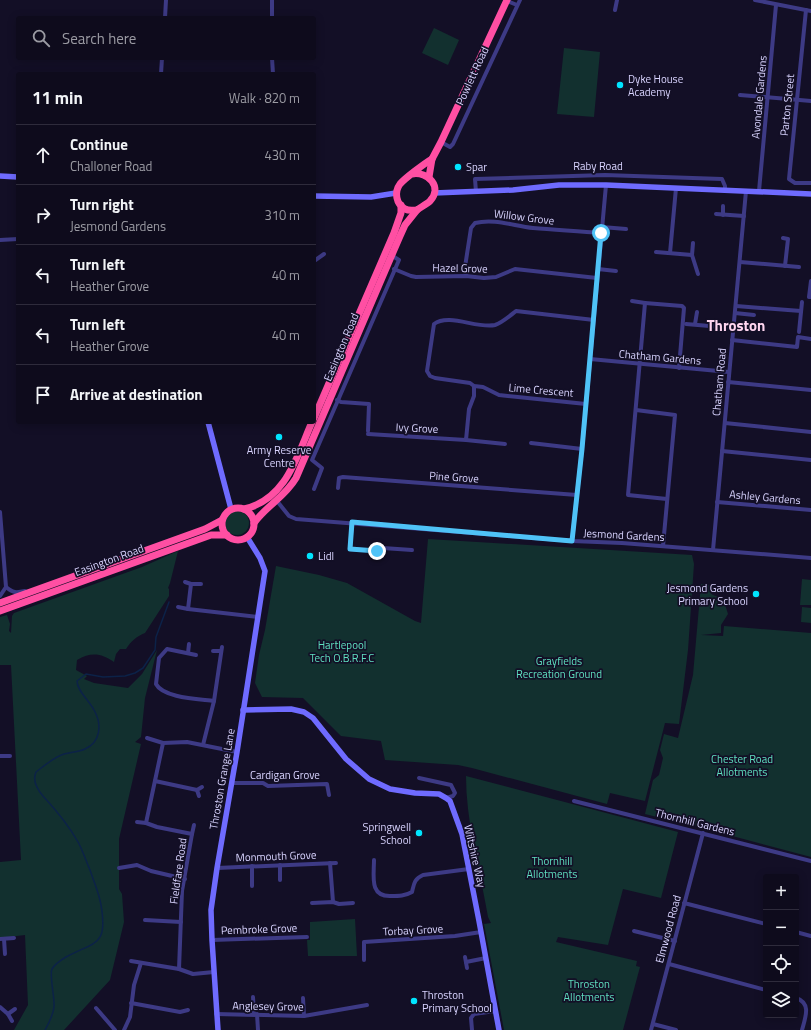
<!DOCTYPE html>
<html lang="en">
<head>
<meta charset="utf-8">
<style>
	:root { --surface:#0e0b1c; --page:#1c1929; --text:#f1f3f6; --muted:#9b9ba3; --line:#2e2b3b }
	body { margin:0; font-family:"Titillium Web",sans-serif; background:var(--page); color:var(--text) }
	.controls { position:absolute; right:12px; bottom:12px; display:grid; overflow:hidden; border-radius:4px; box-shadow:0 2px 10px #0003 }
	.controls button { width:36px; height:36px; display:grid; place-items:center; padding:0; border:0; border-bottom:1px solid var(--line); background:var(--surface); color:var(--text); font:20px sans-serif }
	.stop { position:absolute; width:12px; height:12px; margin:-9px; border:3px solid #4fc3f7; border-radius:50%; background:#fff }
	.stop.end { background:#4fc3f7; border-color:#fff; box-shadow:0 1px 4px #0008 }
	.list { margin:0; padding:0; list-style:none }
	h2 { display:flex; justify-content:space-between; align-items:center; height:52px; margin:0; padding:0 16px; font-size:17px }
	h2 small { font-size:13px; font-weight:400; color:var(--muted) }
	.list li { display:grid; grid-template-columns:26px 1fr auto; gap:12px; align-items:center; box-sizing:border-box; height:60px; padding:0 16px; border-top:1px solid var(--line) }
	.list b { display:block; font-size:15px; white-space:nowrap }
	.list p { margin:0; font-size:13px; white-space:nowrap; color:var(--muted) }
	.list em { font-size:13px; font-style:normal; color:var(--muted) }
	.icon { flex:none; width:22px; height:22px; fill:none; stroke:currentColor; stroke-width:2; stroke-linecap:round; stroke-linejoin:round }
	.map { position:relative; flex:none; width:811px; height:1030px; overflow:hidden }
	.search { position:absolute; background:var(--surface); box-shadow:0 2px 10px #0003; left:16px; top:16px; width:300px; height:44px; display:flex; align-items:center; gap:10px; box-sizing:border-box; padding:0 14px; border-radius:4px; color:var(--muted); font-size:15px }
	.panel { position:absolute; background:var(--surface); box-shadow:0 2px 10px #0003; left:16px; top:72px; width:300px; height:352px; border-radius:4px }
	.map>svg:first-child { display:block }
</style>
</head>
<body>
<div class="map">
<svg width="811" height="1030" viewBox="0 0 811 1030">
	<rect width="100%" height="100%" fill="#130f26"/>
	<g fill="#12302f">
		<path d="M434,28L459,40L448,65L422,53Z"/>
		<path d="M564,48L600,52L594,117L557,114Z"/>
		<circle cx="237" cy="523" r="12"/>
		<path d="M428,539L692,555L694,564L688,650L679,724L665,723L645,801L610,793L607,804L472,768L458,765L385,760L381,741L341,736L303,698L262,697L255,683L259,655L265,630L276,566L319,575L347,583L415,621L421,623Z"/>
		<path d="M178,551L170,583L168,588L169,589V596L145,633C137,636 131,641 126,649H120L116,654L114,662C101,653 91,652 77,660L76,670L87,676L84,679L94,683L128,688L142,674L157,650L145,698L141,737L135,742L141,744L119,839V889L122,894L124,922L110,980L64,1030H14L28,1005L25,935L0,938V862L21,860L11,665H0V617L7,615L10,624L9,631L11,633L12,616L14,613L142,567Z"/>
		<path d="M802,579L811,580V605H800Z"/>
		<path d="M701,584L709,585C709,596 713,595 723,598L728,614L721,625V633L701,635L723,636L724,626L811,633V857L695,826L696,825L694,824L693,826L645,814L653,780L659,775L663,758L660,750L664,734L678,738L693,675Z"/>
		<path d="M802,607L811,608V623L801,622Z"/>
		<path d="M466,776L678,832L661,898L623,889L608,945L558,937L556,942L637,961L636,966L640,967L623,1030H504L484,924L491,923L488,917L486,906C478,863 466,820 466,776Z"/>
		<path d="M355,919L357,956H308L307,940H310V922Z"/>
	</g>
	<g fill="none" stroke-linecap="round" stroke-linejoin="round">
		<path stroke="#0c2248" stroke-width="1.5" d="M45,1030C49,1023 53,1015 54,1007C55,998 49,974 52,969C55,964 61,960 66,957C96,941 108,946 101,905C99,893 94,882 90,870C86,861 83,851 78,842C69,826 56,810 43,796C37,789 32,781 36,772C44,766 54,757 64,754C71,752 79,752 85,749C101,742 102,724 94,710C89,700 77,691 77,681L86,674L103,677L125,676L135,673L143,668L155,650L156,637L169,602"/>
		<g stroke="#3d3a85" stroke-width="4">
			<path d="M272,0V18"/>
			<path d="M755,0L811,11"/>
			<path d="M507,1L517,5"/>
			<path d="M615,10L617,0"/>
			<path d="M806,10L789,179L795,183H811"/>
			<path d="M165,18L166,0"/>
			<path d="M272,58L273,74"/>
			<path d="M161,74L162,58"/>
			<path d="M740,95L811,101"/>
			<path d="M441,142L450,147L453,144L520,0"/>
			<path d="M759,191L776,5"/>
			<path d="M476,192L475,179L605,175L722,179L725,186V190"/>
			<path d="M716,214L744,216"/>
			<path d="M723,215V206"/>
			<path d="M602,227L626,229"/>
			<path d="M783,238L788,239L785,266"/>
			<path d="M0,240L18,239"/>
			<path d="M693,243L692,255L698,274"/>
			<path d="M656,252L692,255"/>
			<path d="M670,253L676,188"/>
			<path d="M314,261L324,254"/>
			<path d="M740,262L799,267"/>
			<path d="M394,269L411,276L416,277L466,276L484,278L496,277L515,269L597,278"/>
			<path d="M598,269L616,271"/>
			<path d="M466,276L465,267L471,228L475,223C494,218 514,226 533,228C556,230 579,231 601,233"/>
			<path d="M811,281L809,297H811"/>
			<path d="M632,301L645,303L628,495L667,499"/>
			<path d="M645,303L682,306L684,308L679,368"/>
			<path d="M736,306L801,311"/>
			<path d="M735,313L754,315"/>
			<path d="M686,324L733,328"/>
			<path d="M695,324L697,312"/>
			<path d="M799,332L802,302"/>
			<path d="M732,340L797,347L798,337L811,339"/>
			<path d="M590,359L729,372"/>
			<path d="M728,382L811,390"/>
			<path d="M337,400L341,402L369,404L368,431"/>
			<path d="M586,404L499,395L483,387L474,386L470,383L435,378L430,376L427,371L434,324C449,313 477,329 495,325C502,323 511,315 516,311L594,320"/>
			<path d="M636,410L675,415L663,546"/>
			<path d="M725,423L811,432"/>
			<path d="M368,434L466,440L469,409L474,396V386"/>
			<path d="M466,440L505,444"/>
			<path d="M531,443L582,449"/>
			<path d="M722,451L811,460"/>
			<path d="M338,488L339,478L343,477L577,495"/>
			<path d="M314,489L322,468L312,460L399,260L391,255"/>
			<path d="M277,501L289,516L296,519L572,541L622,543L811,558"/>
			<path d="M717,502L811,510"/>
			<path d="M0,512L6,587L0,596"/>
			<path d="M352,522L350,549L376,551L383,548L412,550"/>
			<path d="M572,541L582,449L606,185"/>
			<path d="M713,550L746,191"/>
			<path d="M185,582L191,584H201"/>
			<path d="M191,584L188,609L258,617"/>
			<path d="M6,587C13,593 16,593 25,591"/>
			<path d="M178,607L188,609"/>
			<path d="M213,651H221"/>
			<path d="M188,653L189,644"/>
			<path d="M196,655L167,649L159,658L156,684C163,698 200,699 214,701"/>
			<path d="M147,738L163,743L187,742L237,752"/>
			<path d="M163,743L146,823L157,827L192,834L182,891L179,969"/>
			<path d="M203,745L214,701L222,647"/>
			<path d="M0,756H10"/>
			<path d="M419,778L451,785L455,793L453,796L446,798"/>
			<path d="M155,781L197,790"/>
			<path d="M231,783H263L268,786L327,784L329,795"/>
			<path d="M199,796L197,790L202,787"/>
			<path d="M574,801L811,861"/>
			<path d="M137,822L146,823"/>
			<path d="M192,834L194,825"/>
			<path d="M374,860C374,876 369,897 391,896C399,896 405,896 412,892C414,884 414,879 423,875L469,869"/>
			<path d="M330,863L333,902"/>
			<path d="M280,865V880"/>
			<path d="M252,866V886"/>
			<path d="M119,868L137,865L151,871L185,879"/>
			<path d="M217,868L336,863"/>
			<path d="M312,903L333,902L339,904L353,903"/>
			<path d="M684,903L766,924"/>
			<path d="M145,920L181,922"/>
			<path d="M634,931L675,941"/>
			<path d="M796,932L811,936"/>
			<path d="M0,939L14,938"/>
			<path d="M4,939L5,954"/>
			<path d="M212,940L307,937"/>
			<path d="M465,957L467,968"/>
			<path d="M364,960V942L455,936L481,932"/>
			<path d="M131,961L179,969L193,974L214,972"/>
			<path d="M466,962L486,958"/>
			<path d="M669,964L766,990"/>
			<path d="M253,997L254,1014"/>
			<path d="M303,998L304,1016"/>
			<path d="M796,998C811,1003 806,1016 802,1030"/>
			<path d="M131,1003L180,1012L188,1010"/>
			<path d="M0,1007L8,1014L12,1021"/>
			<path d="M96,1008L115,1030"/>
			<path d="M8,1014L15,1009"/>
			<path d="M216,1014L304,1016L367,1005"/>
			<path d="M257,1014L258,1030"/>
			<path d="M653,1024L676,1030"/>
			<path d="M124,1030L130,1017L134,985L141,963"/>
			<path d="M472,1030L471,1018L474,1014L495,1011"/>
			<path d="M651,1030L703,833"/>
		</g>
		<g stroke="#6f6bff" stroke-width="5.5">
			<path d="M0,176L18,177"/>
			<path d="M434,193L513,190L559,185H606L811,194"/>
			<path d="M314,196L371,197L396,193"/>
			<path d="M208,422L231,509"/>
			<path d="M243,710L291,709L304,712L313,718L346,759L369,779L390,789L415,793L439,794L446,798L450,801L462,834L479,921L499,1030"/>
			<path d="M218,1030L212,940L211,910L217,868L237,752L265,571L260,558L247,537"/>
		</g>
		<g stroke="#ff4fa3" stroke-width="7">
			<path d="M412,174C428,171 443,187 430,201C427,204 421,207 417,210C413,210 409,211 405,209C396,204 394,192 400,184C404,179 425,163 432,159"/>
			<path d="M429,177L432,159L441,142L507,0"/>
			<path d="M314,418L394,233L401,213V205"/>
			<circle cx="238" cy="524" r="16"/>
			<path d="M244,509C286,500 297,456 312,422"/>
			<path d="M254,523C266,506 285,497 296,478L400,236L405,225L417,210"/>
			<path d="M0,603L205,529L222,520"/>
			<path d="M0,611L211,535H227"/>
		</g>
	</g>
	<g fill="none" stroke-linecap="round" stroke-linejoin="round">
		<path stroke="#4fc3f7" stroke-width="5" d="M377,551L350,549L352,522L572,541L582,449L601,233"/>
	</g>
	<g fill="#00e5ff" stroke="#130f26" stroke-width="1.5">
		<circle cx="620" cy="85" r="4"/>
		<circle cx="458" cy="167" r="4"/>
		<circle cx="279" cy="437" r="4"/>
		<circle cx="310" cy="556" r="4"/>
		<circle cx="756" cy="594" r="4"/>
		<circle cx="419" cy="833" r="4"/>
		<circle cx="414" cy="1001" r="4"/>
	</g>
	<g text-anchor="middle" stroke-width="3.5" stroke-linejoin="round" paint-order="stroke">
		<g font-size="11" fill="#d9d4ff" stroke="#130f26">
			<text transform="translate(472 76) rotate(-65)" y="4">Powlett Road</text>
			<text transform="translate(759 97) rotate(-85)" y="4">Avondale Gardens</text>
			<text transform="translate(787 105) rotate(-84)" y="4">Parton Street</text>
			<text x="598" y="170">Raby Road</text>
			<text transform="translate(524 217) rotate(7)" y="4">Willow Grove</text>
			<text transform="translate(460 268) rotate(1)" y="4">Hazel Grove</text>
			<text transform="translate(341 347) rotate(-67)" y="4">Easington Road</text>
			<text transform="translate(660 357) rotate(5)" y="4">Chatham Gardens</text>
			<text transform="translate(719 382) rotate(-85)" y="4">Chatham Road</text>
			<text transform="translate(541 390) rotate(5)" y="4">Lime Crescent</text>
			<text transform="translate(417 428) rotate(3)" y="4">Ivy Grove</text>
			<text transform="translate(454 477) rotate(4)" y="4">Pine Grove</text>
			<text transform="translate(765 497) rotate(5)" y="4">Ashley Gardens</text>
			<text transform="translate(624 535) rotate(3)" y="4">Jesmond Gardens</text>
			<text transform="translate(109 560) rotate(-20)" y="4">Easington Road</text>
			<text x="285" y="779">Cardigan Grove</text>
			<text transform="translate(222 779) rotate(-80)" y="4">Throston Grange Lane</text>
			<text transform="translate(695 822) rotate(14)" y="4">Thornhill Gardens</text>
			<text transform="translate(276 856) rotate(-2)" y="4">Monmouth Grove</text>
			<text transform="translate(475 856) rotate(77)" y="4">Wiltshire Way</text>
			<text transform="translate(178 871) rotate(-82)" y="4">Fieldfare Road</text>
			<text transform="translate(259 929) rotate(-2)" y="4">Pembroke Grove</text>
			<text transform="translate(668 929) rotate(-75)" y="4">Elmwood Road</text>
			<text transform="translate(413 930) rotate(-3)" y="4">Torbay Grove</text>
			<text transform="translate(268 1006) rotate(1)" y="4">Anglesey Grove</text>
		</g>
		<g font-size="11" fill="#d9d4ff" stroke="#130f26" text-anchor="start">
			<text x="628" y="83">Dyke House<tspan x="628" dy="13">Academy</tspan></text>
			<text x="466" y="171">Spar</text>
			<text x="279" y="454" text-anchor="middle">Army Reserve<tspan x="279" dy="13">Centre</tspan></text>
			<text x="318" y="560">Lidl</text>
			<text x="748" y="592" text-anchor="end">Jesmond Gardens<tspan x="748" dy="13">Primary School</tspan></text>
			<text x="411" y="831" text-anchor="end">Springwell<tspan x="411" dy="13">School</tspan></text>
			<text x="422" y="999">Throston<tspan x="422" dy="13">Primary School</tspan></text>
		</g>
		<g font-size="11" fill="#5fe0c0" stroke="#130f26">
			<text x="342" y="649">Hartlepool<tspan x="342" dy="13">Tech O.B.R.F.C</tspan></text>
			<text x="559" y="665">Grayfields<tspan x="559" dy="13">Recreation Ground</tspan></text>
			<text x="742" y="763">Chester Road<tspan x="742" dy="13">Allotments</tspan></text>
			<text x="552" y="865">Thornhill<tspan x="552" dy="13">Allotments</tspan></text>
			<text x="589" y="988">Throston<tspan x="589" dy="13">Allotments</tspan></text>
		</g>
		<g font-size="15" font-weight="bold" fill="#ffd6f0" stroke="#130f26">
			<text x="736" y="331">Throston</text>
		</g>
	</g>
</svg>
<div class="controls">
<button>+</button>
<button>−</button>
<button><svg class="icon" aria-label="locate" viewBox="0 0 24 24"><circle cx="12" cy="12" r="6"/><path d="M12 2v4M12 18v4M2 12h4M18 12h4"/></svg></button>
<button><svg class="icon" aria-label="layers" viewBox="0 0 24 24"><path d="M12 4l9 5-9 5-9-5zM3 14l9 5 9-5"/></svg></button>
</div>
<div class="stop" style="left:601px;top:233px"></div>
<div class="stop end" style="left:377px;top:551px"></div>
<div class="search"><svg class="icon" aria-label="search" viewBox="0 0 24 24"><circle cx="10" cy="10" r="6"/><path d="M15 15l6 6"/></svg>Search here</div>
<section class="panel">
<h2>11 min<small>Walk · 820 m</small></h2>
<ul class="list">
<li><svg class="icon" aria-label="ahead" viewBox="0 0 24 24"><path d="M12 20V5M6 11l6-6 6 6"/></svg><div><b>Continue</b><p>Challoner Road</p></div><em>430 m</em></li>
<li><svg class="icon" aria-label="right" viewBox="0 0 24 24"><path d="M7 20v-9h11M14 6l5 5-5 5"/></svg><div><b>Turn right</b><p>Jesmond Gardens</p></div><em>310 m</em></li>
<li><svg class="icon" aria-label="left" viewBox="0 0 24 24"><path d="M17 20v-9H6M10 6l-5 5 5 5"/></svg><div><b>Turn left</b><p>Heather Grove</p></div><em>40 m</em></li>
<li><svg class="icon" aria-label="left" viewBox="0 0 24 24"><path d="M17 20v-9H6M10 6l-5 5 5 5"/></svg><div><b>Turn left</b><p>Heather Grove</p></div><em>40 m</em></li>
<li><svg class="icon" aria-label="arrive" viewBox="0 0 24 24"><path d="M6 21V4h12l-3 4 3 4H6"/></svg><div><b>Arrive at destination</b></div></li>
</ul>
</section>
</div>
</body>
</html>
